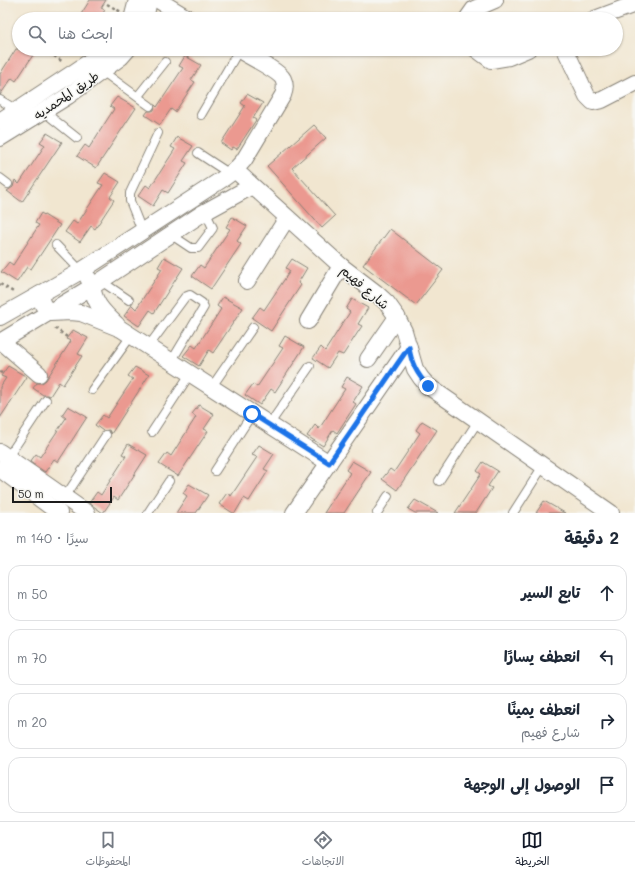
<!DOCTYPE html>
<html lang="ar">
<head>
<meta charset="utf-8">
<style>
	:root { --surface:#fff; --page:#f6f6f7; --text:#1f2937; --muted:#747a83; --line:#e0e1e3; --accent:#111827 }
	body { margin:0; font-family:Mali,"Playpen Sans Arabic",sans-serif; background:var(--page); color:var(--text); direction:rtl }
	.scale { position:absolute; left:12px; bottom:10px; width:100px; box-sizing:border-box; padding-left:4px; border:2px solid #1c1c1c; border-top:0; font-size:11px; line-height:14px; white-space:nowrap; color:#1c1c1c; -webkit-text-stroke:3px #f6f6f2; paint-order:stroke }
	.stop { position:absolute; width:12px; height:12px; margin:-9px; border:3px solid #1a73e8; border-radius:50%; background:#fff }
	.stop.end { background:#1a73e8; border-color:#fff; box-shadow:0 1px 4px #0008 }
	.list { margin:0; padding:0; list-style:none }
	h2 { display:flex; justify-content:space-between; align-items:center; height:52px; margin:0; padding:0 16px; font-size:17px }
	h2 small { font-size:13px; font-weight:400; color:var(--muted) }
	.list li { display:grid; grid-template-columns:26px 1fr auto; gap:12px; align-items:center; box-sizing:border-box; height:56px; margin:0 8px 8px; padding:0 8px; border:1px solid var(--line); border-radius:12px }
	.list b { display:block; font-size:15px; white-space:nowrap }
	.list p { margin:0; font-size:13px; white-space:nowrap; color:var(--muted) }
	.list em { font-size:13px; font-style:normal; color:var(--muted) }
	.icon { flex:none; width:22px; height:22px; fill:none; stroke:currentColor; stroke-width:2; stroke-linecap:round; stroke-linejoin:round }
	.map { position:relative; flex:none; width:635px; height:513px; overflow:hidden; direction:ltr }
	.search { position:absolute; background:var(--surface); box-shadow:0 1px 3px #0004; left:12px; right:12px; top:12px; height:44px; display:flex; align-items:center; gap:10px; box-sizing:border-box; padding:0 14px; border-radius:22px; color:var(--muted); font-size:15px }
	.sheet { height:308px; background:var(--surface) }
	nav { display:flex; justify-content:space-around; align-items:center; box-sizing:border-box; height:56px; border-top:1px solid var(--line); background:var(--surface); font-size:11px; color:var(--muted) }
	nav a { display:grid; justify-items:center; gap:2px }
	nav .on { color:var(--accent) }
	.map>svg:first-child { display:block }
</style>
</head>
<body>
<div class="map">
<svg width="635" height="513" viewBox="0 0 635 513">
	<rect width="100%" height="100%" fill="#f6f6f2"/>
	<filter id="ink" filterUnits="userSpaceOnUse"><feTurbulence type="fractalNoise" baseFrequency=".025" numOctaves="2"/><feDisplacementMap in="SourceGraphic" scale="8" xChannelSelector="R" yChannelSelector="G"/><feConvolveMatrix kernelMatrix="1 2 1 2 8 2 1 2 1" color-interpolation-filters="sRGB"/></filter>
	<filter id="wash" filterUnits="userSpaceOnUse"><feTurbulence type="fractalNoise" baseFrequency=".012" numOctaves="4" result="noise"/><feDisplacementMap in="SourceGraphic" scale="16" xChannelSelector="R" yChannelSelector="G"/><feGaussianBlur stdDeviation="0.9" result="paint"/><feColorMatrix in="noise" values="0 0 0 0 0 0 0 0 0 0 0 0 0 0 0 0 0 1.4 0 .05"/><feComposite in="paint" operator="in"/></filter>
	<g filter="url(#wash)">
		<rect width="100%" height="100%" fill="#f1e6d0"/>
		<g id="blocks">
			<g fill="#eb9990">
				<path d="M90,0H106L101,8L105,10L99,19H78Z"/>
				<path d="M16,49H37L16,81L12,78L0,95V74Z"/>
				<path d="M185,56L201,65L191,80L195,82L175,112L171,109L160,125L145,115L148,111H152L154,110L155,105L157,107L183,68L179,66Z"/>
				<path d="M247,94L263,103L253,118L256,120L237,149L233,147L231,150L221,143L245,106L241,103Z"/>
				<path d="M117,97L136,108L96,168L77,156L85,145L89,148L114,109L110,106Z"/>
				<path d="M314,125L326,138L292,168L335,216L322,228L267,166Z"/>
				<path d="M47,133L62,142L22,202L7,191L13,187L15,180L19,184L45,145L40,142Z"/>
				<path d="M177,137L193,146L183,161L187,163L168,193L163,190L153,206L138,196L146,185L150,188L175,149L171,147Z"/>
				<path d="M105,173L120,182L110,197L114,200L95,229L91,226L80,242L65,232L73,221L77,224L103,185L98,183Z"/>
				<path d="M41,213L60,225L31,269L27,267L17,282L1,272L9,262L13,265L39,225L35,223Z"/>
				<path d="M232,217L247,226L237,241L241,244L211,289L192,276L200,265L204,268L230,229L226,227Z"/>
				<path d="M390,229L443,270L416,305L363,265Z"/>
				<path d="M164,257L183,268L154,313L150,310L139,326L124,316L132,305L136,309L162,269L158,267Z"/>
				<path d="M292,259L307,268L298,283L301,285L271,331L252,318L260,307L264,310L290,271L286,268Z"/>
				<path d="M223,297L243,308L213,353L209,350L199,366L183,356L192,345L196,348L221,309L217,306Z"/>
				<path d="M352,299L368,308L358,324L362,326L343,355L338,353L328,368L313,358L321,347L325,351L350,312L346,309Z"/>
				<path d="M73,330L88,338L78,354L82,356L63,385L59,382L50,396L47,395H43L33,388L37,383H42L46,380L71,341L66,339Z"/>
				<path d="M285,336L304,347L275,392L271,389L260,405L245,395L253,384L257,387L283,348L279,346Z"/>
				<path d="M8,366L27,377L0,418V387L6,378L1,376Z"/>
				<path d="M135,367L149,375L111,434L109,430L103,431L95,425L103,415L107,418L133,379L128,376Z"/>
				<path d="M347,377L363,386L353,402L356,404L337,433L333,430L323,446L307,436L315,425L319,429L345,389L341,387Z"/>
				<path d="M199,405L214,414L204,429L208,431L178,476L159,464L167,453L171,456L196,417L192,414Z"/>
				<path d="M68,406L87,417L58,462L54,459L45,472L30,462L36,454L40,457L66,418L62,415Z"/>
				<path d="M422,421L437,430L397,490L382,479L390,469L394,472L420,433L416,430Z"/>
				<path d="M128,444L147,455L118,500L114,497L103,513L89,503L97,492L101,495L126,456L122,454Z"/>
				<path d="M259,445L274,454L264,469L268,471L249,501L244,498L235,513H233L219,504L227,493L231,496L257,457L252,455Z"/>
				<path d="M352,461L371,472L344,513H324L350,473L346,470Z"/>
				<path d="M483,462L498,471L488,486L492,488L476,513H455L481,474L477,471Z"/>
				<path d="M189,484L208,495L196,513H176L187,496L183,493Z"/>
				<path d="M415,500L438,513H415L408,509Z"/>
				<path d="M544,501L565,513H536Z"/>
			</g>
		</g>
	</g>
	<g filter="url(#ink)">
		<use href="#blocks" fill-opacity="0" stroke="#868176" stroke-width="1"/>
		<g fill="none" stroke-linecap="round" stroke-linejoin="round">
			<defs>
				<g id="lane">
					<path d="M102,71L150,106"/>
					<path d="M138,96L165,62"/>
					<path d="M0,100L17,110"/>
					<path d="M43,111L77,138"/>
					<path d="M201,115L239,50"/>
					<path d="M198,153L230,174"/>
					<path d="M0,178L8,184"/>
					<path d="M142,231L130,201V193L158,133"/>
					<path d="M170,234L191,248H198L213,228L205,211"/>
					<path d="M56,245L81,271"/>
					<path d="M101,281L129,300"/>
					<path d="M148,347L185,297L190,295L202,303L204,307L171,362"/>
					<path d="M211,388L253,327"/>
					<path d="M92,390L131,336"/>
					<path d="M269,425L310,366"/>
					<path d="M152,432L190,374"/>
					<path d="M8,457L46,400"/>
					<path d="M215,471L252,414"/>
					<path d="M439,481L478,421"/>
					<path d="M65,497L106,435"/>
					<path d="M148,513L169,481"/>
					<path d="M377,513L388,496"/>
					<path d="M513,513L543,466"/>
				</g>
				<g id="street">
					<path d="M158,0L189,19"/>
					<path d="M132,19L137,0"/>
					<path d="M145,19L149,0"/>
					<path d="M467,19L474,9L495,0"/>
					<path d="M595,19L635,4"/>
					<path d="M476,49L491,60L509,57L528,49"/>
					<path d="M565,49L587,96L593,102L602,100L635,83"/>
					<path d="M0,121L76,71L108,49"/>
					<path d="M0,138L68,96L121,57L128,49"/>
					<path d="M235,170L341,266L375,292L387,303L397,317L404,331L415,369L421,378L428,386L611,513"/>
					<path d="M88,278C93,285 92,292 96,300C100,310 110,318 117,325"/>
					<path d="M247,281L287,218"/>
					<path d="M39,295L43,305L50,313L71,312L81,313L121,329L329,463"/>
					<path d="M0,317L81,271L224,178L235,170L244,160L283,95C285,90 286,85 283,79C279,71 247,55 237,49"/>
					<path d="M308,321L341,266"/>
					<path d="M1,341L39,374"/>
					<path d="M0,342L93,286L203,213L252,186"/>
					<path d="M368,359L397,317"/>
					<path d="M0,452L87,513"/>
					<path d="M0,469L59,513"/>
					<path d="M294,513L409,347"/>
				</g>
			</defs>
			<use href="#lane" stroke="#868176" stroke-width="10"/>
			<use href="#street" stroke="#868176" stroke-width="18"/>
			<g stroke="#868176" stroke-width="2.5" stroke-dasharray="3 3" stroke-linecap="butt">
				<path d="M107,4L121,12"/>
				<path d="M44,49L63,62"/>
				<path d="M0,284L15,293"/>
				<path d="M55,328L67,337"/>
				<path d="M0,372L2,373"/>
			</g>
			<use href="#lane" stroke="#fff" stroke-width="8"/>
			<use href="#street" stroke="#fff" stroke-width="16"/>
		</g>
	</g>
	<g fill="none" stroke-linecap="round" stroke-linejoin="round" filter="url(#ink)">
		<path stroke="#1a73e8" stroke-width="5" d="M252,414L329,463L409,347C411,363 417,374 428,386"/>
	</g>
	<g text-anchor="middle" stroke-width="3" stroke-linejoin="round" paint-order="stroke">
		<g font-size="13" fill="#1c1c1c" stroke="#f6f6f2">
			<text transform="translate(66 95) rotate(-34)" y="5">طريق المحمديه</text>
			<text transform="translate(365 287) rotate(41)" y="5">شارع فهيم</text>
		</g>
	</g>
</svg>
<div class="scale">50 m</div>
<div class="stop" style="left:252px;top:414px"></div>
<div class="stop end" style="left:428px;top:386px"></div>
<div class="search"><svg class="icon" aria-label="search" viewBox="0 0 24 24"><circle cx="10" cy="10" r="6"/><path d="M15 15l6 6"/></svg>ابحث هنا</div>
</div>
<section class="sheet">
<h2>2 دقيقة<small>سيرًا · 140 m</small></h2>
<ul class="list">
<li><svg class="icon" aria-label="ahead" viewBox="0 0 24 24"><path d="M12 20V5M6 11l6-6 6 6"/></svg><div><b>تابع السير</b></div><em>50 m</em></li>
<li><svg class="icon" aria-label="left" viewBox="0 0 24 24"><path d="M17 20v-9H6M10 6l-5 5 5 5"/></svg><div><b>انعطف يسارًا</b></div><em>70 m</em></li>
<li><svg class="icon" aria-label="right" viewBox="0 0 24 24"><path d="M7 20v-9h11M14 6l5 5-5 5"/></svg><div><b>انعطف يمينًا</b><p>شارع فهيم</p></div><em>20 m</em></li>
<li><svg class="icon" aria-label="arrive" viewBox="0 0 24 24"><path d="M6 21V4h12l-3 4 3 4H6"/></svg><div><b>الوصول إلى الوجهة</b></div></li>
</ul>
</section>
<nav>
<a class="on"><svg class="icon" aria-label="map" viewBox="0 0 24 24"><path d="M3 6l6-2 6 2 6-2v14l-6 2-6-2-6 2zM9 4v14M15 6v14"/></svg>الخريطة</a>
<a><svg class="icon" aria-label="directions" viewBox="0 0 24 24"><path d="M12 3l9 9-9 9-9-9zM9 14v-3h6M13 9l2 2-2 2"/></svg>الاتجاهات</a>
<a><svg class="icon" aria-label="saved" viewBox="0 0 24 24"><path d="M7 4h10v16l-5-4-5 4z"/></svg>المحفوظات</a>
</nav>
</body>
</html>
